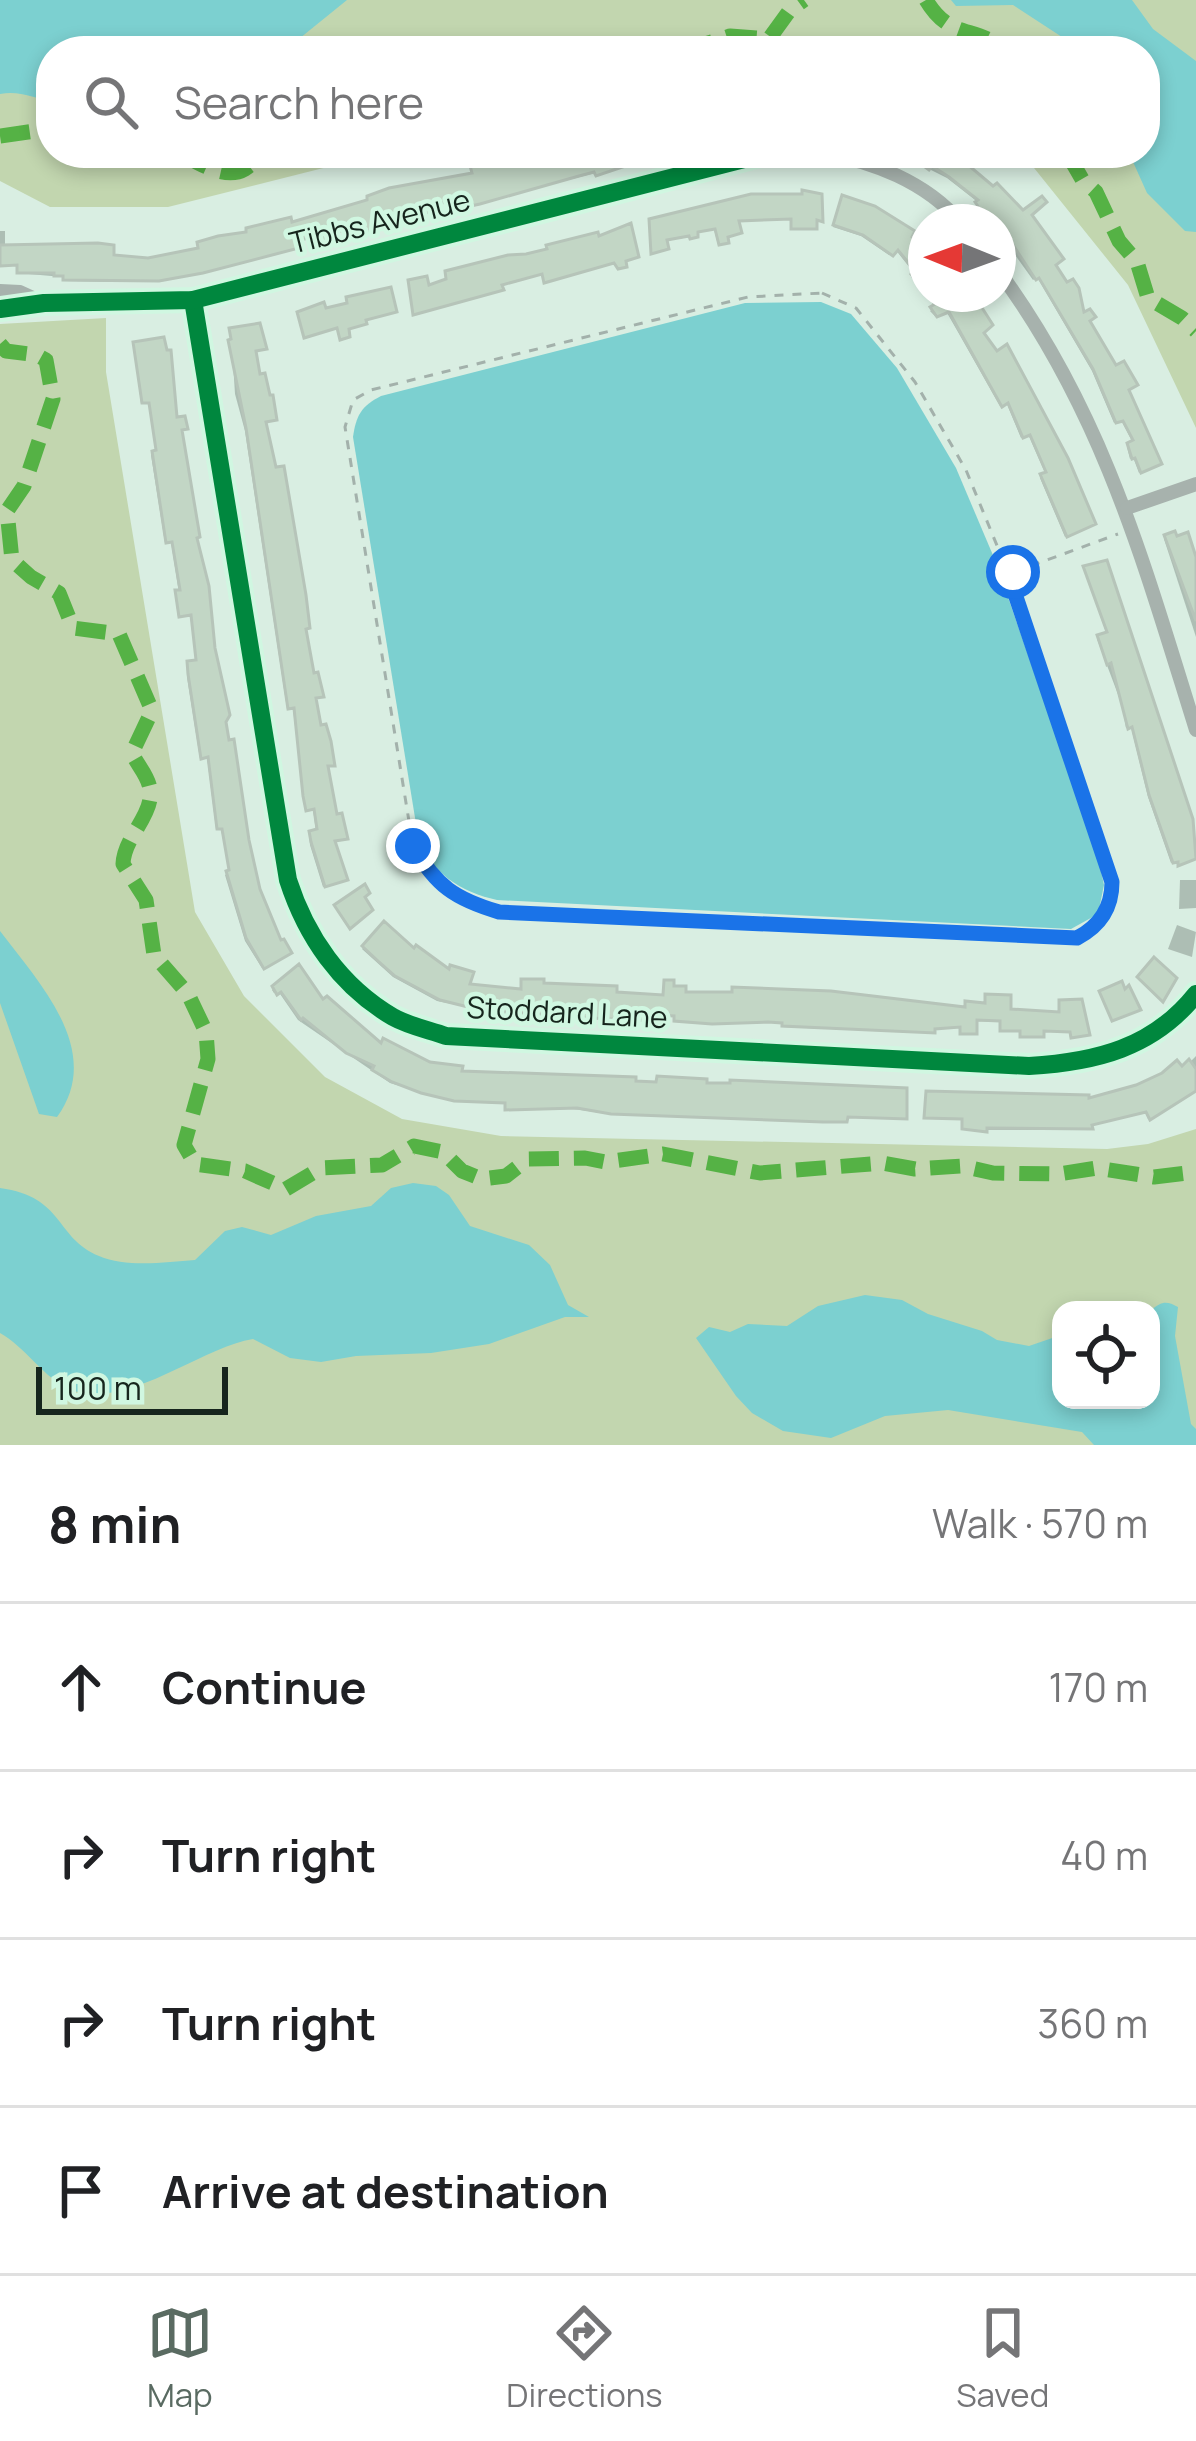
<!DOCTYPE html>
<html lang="en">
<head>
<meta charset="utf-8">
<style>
	:root { --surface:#fff; --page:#f6f6f6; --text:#202124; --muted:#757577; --line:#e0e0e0; --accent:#5a6b62 }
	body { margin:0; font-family:Manrope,sans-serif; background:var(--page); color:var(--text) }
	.controls { position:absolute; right:36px; bottom:36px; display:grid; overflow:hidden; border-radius:24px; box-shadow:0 6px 18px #0003 }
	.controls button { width:108px; height:108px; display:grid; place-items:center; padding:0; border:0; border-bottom:3px solid var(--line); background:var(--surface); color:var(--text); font:60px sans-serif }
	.compass { position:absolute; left:908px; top:204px; width:108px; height:108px; border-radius:50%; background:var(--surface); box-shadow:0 6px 18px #0003; rotate:271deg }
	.scale { position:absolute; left:36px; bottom:30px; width:192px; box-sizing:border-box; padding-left:12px; border:6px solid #16251d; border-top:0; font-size:33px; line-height:42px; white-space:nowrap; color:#16251d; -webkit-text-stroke:9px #d0f7e1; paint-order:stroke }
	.stop { position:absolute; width:36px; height:36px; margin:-27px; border:9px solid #1a73e8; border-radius:50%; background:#fff }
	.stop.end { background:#1a73e8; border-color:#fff; box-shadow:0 3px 12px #0008 }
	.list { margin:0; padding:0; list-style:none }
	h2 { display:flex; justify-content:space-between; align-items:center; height:156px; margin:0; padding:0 48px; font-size:51px }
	h2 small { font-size:39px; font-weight:400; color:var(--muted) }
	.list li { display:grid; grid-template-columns:78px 1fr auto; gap:36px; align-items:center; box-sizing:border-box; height:168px; padding:0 48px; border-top:3px solid var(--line) }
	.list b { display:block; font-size:45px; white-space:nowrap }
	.list em { font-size:39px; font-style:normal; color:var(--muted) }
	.icon { flex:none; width:66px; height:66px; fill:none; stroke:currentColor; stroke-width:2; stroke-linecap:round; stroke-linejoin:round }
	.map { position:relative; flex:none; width:1196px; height:1445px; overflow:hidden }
	.search { position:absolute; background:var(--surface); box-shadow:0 6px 18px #0003; left:36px; right:36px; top:36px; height:132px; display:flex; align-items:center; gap:30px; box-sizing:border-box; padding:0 42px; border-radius:48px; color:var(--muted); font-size:45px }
	.sheet { height:828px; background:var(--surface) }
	nav { display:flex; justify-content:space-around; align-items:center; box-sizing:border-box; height:168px; border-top:3px solid var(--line); background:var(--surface); font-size:33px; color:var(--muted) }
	nav a { display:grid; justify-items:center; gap:6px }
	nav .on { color:var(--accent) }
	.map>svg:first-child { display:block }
</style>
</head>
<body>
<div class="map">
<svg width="1196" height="1445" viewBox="0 0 1196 1445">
	<rect width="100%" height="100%" fill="#d9eee2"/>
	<g fill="#c2d6af" fill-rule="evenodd">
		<path d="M0,0H1196V428L1128,285L1022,153H1145V51H51V153H383L168,207H50L0,181Z"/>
		<path d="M106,318V372L195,912L244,996L325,1077L402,1119L501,1136L1107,1149L1148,1144L1196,1129V1445H0V324ZM1061,1310H1151V1400H1061Z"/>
	</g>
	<g fill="#7cd0d0">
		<path d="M0,0H347L284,51H51V101C34,98 19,90 0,94Z"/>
		<path d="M951,0H1132L1153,29L1196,61V232L1185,231L1147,193L1129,153H1145V51H1073L1062,37L1013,5L956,6Z"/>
		<path d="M821,302L851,314L897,368L956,468L995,560L1097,853L1104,885L1098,914L1071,929L497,900C460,892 431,873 418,836L353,437C356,416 361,406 381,396L745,303Z"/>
		<path d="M0,931C39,983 105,1051 57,1117L39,1114L0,1003Z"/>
		<path d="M413,1183L436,1186L449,1195L470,1226L529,1245L550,1265L568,1305L589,1317H565L489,1344L431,1353L356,1356L321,1362L290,1358L253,1339C198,1348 120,1416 65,1387C40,1373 25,1347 0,1333V1188C65,1197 54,1237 99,1256C127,1268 166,1262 195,1260L225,1231L242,1227L271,1235L316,1216L371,1206L391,1188Z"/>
		<path d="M865,1295L902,1300L928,1314L982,1331L997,1340L1029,1346L1061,1335V1400H1151V1310C1161,1302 1166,1300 1178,1307L1175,1336L1191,1424L1196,1429V1445H1094L1082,1432L948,1410L885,1416L831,1438L783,1431L752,1413L736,1396L696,1338L709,1327L730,1332L748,1324L787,1326L818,1306Z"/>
	</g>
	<g fill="#0003">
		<path d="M519,153H560L561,158L584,153H673L456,209L454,200L430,205L420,218L386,226L385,223L354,236L352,228L329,233V241L317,245L315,236L199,274L123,282L63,281V277L17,273V265L0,266V231H5V248L148,261L198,251V245L248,230L290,225L472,176L471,164L479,169L519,159Z"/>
		<path d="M897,153H954L953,156L1028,215L1126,390L1157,465L1139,473L1133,457L1130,459L1127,447L1133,443L1121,420L1114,423L1092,371L1037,277L1033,280L998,231V222H989L976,206L979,203L947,178Z"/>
		<path d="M751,197L820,221L814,220L812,229L790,230V219L736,221L724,243L718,245L714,229L695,233L693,237L664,240V250L650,254L651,222Z"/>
		<path d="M841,200L908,238L926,255V292L918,278L915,282L911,277L914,273L895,249L889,255L861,236L833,227Z"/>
		<path d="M927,294H967L980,333L1091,525L1065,537L1040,478L1046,475L1028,434L1021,438L1006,402L1000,406L946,311L935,316L930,311L935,308Z"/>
		<path d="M231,331L253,351L319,698L313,699L332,764L325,767L343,840L332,842L343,881L323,887L310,845L309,835L316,832L313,809L305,811L303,799L293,708L287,709L245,431L235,394Z"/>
		<path d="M134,345L179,430L223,721L257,890L279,945L288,952L262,968L245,941L225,875L229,872L221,829H216L207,757L200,759L187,677V666L196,663L190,614L178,617L175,595L179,593L171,542L165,543L151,455L156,453L149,403L141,404Z"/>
		<path d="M1165,537L1196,564V637L1164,539Z"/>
		<path d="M1084,569L1196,841V858L1177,865V861L1171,863L1148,797L1131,727L1126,728L1122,705L1097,639L1107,635Z"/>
		<path d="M1180,880H1196V908L1179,909Z"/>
		<path d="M384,925L413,951L466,987L520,992L522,982L663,998L665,983L684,995L732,992L965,1010L966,1005L984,1006L986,997L1008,1012L1059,1015L1060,1003L1085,1035L1070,1038L1069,1032H1041L1039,1038L1019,1037V1032L999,1031V1022L974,1021L973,1035H960V1028L932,1029L930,1033L782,1027V1023L765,1022L708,1024L673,1021V1016H651L649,1021L570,1018V1008L546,1007L545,1015L503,1014L437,1001L393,977L362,949Z"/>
		<path d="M1177,925L1196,932L1192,957L1168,949Z"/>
		<path d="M298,968L323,1003L383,1048L458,1074L656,1085L658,1079L904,1117L845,1118L843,1123L608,1114L574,1109L504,1110L505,1104L451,1101L390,1083L298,1020L278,991L274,993L272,990Z"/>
		<path d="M1196,1056V1088L1148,1119L1145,1112L1089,1125L1088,1130H962V1120L923,1118L927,1094L1087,1102L1182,1070Z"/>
	</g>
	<g fill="#c2d6c5" stroke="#b6c4b9" stroke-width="3">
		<path d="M519,153L658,155L596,176L594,172L579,176L480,204L457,209L455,200L433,205L434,211L424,213L425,217L387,226L386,223L355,237L353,228L332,233L334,240L318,245L316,236L297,241L299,248L203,273L159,281L63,280V276H54V273H17V265L0,266V245L98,243L114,245V255L148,258L198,248L197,242L218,236L246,232V228L291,217L292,222L367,200V196L389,188L472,173L469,162L479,159L481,165Z"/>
		<path d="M906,153H954L993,186L997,183L1023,210L1042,196L1047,202L1032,215L1064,259L1056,265L1067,282L1073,279L1079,288L1084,312L1090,309L1096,317L1090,321L1116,365L1124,361L1138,385L1129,390L1162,464L1141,473L1135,458L1132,459L1127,443L1133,440L1123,421L1116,423L1093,369L1039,278L1036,280L998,222L982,212L975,202L978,200L949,177L932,166L929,170Z"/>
		<path d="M802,190L822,194L823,222L817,220V229H791V219L739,221L742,233L728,237L729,243L719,245L715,229L698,232V237L690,239L689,236L667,240L669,249L651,254L649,219L751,194H802Z"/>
		<path d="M842,195L875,206L915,231L912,237L926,251V289L911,274L914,270L898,250L893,256L863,235L833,225Z"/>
		<path d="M631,223L639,257L626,261L627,267L618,269L614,263L544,283L542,274L502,285L504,290L413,315L408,280L427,276L429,285L446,279L445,271L508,255L526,254L547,249L546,245L598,232L599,236Z"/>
		<path d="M391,287L397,312L366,320L367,324L349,329L350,337L340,340L337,328L304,338L297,312L324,302L326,308L347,303L346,297Z"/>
		<path d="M929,294H968L974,302L977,300L993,325L984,333L997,351L1007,344L1068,458L1096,524L1067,537L1040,474L1046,472L1030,435L1023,438L1008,403L1002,407L949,312L937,317L930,307L935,304Z"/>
		<path d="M260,323L267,349L256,351L260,374L265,373L270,395H273L277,420L266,422L276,467L284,466L306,595L310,628L306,629L314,673L318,672L324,697L316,698L321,725L326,724L331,741L335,766H328L337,814L342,813L348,839L335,841L348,880L325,887L311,842L309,831L317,829L314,809L306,811L303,796L294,708L288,709L246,428L228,340L231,339L229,328Z"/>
		<path d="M164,337L167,350H171L177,417L185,416L188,429L182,430L200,537L197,538L209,586L215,648L230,715L226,722L229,740L234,739L249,840L260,889L281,940L284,939L292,953L264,969L246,938L226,871L229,870L222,829H217L208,757L201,759L188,674L187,661L196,660L191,615L179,617L175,590H180L172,542L166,543L152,451L156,450L149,403H142L133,342Z"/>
		<path d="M1175,531L1177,536L1188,532L1196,557V621L1164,535Z"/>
		<path d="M1107,560L1193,819L1196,859L1178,866V862L1173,863L1149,795L1132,727L1128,729L1111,663L1107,665L1097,635L1107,632L1083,566Z"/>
		<path d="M365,884L370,893L365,897L373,910L350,929L334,905Z"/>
		<path d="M384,921L414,948L416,945L449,969L450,965L474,972L470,984L521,989V979H544V983L617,986V992L663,995L664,980H674V986H686V992H732V987L831,991L965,1007V1001L985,1003V994L1011,995V1009L1059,1012V1000L1082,999L1090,1035L1071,1038L1070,1032L1044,1031V1037H1020V1031H1000V1021L977,1020V1034H960V1027L935,1029V1033L782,1026V1023L768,1022L712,1024L674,1021V1016L654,1015L653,1021L570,1017V1007H549V1015L484,1011L440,1000L395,976L378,961L362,946Z"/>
		<path d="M1154,957L1177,978L1163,1002L1137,977Z"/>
		<path d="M299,964L323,999L327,996L381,1043L383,1038L430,1062L463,1066L462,1071L636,1077V1081L656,1082L657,1076L707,1079V1083H730V1080L907,1088V1119L848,1117L847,1122H823L611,1114L577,1108L505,1110V1103L454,1101L421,1093L392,1082L372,1070L374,1066L346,1053L303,1018L301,1020L281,992L277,995L272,986Z"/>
		<path d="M1122,981L1125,989L1129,985L1141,1010L1112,1021L1099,991Z"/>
		<path d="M1189,1059L1196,1069V1091L1150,1120L1146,1112L1092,1125L1093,1129L987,1128V1132L962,1129V1119L924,1118L926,1091L1089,1095V1098L1136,1085L1162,1073L1177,1060L1182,1066Z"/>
	</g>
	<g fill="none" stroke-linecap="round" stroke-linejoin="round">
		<g stroke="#a3b1ab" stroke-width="3" stroke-dasharray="9 9" stroke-linecap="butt">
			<path d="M822,293L856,308L915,382L966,470L1005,565L1012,570V585L1112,882C1111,909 1101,926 1077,938L499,912C455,899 435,886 413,846L345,427L353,400L371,390L748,297Z"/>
			<path d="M1014,572L1118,534"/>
		</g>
		<g stroke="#a7b2ad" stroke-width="14">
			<path d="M822,153C872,161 926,182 960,222"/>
			<path d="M998,270C1104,414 1144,564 1196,730"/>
			<path d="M0,291L20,292L44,303"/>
			<path d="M193,300L288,880C306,936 340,986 393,1017C409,1026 429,1030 446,1036L1029,1066C1096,1062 1153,1048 1196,994"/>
			<path d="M0,309L44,303L193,300L768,153"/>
			<path d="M1127,508L1196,484"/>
		</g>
		<g stroke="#55b245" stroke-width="15" stroke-dasharray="30 15" stroke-linecap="butt">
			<path d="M926,0C951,42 975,23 1005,51"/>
			<path d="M684,51L730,36L769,39L790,10L804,0"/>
			<path d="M0,136L35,131L51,134"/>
			<path d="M180,153C197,162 225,181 245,169C254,163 259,157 270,153"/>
			<path d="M1067,153L1082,179L1096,192L1119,241L1137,262L1148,298L1182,318L1196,331"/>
			<path d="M0,344L6,351L37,355L46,360L53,399L24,486L7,511L12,560L31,577L59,593L73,628L119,634L150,706V715L132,753C137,765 148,775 150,789C154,816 124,836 123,864L146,900L154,955L188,994L206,1032L208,1059L184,1145L195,1164L245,1171L286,1189L321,1168L382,1165L414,1146L443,1152L462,1171L482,1179L506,1176L528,1159L585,1158L606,1162L663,1154L760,1173L882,1163L915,1169L962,1166L993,1173L1058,1174L1097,1168L1154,1177L1196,1172"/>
		</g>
		<defs>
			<g id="cycleway">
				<path d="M193,300L288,880C306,936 340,986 393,1017C409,1026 429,1030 446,1036L1029,1066C1096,1062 1153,1048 1196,994"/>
				<path d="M0,309L44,303L193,300L768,153"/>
			</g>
		</defs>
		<use href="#cycleway" stroke="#d0f7e1" stroke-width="26"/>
		<use href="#cycleway" stroke="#00873e" stroke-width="18"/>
	</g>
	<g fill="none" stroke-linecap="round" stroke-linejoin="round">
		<path stroke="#1a73e8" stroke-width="15" d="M413,846C436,886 455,899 499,912L1077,938C1100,926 1112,908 1112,882L1012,585L1013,572"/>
	</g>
	<g text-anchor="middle" stroke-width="9" stroke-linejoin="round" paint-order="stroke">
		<g font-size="30" fill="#16251d" stroke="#d0f7e1">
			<text transform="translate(380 222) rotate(-14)" y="10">Tibbs Avenue</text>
			<text transform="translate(567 1013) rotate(3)" y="10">Stoddard Lane</text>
		</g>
	</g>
</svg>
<div class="controls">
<button><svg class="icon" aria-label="locate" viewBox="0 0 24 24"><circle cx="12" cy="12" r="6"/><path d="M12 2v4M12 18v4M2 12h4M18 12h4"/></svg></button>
</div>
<svg class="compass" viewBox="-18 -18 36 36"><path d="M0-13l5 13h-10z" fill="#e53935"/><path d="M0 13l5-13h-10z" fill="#757577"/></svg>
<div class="scale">100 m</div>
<div class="stop" style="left:1013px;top:572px"></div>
<div class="stop end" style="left:413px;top:846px"></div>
<div class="search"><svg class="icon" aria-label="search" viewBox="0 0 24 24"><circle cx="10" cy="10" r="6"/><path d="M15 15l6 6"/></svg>Search here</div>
</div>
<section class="sheet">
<h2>8 min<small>Walk · 570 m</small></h2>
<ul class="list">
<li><svg class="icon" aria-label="ahead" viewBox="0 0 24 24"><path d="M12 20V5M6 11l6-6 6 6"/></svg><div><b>Continue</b></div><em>170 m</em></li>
<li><svg class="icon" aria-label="right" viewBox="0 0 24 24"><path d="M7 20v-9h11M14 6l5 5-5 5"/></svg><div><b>Turn right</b></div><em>40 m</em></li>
<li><svg class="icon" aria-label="right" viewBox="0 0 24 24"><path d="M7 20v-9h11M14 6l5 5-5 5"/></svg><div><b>Turn right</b></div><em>360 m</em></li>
<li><svg class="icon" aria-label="arrive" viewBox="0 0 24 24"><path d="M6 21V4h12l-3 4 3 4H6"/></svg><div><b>Arrive at destination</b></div></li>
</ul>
</section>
<nav>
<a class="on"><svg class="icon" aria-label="map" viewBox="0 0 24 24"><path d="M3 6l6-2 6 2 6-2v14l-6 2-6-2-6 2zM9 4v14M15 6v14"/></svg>Map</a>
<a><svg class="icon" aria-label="directions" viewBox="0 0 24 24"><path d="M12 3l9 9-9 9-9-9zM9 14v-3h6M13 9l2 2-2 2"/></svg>Directions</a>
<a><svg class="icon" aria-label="saved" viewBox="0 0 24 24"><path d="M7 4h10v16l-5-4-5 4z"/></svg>Saved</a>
</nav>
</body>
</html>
